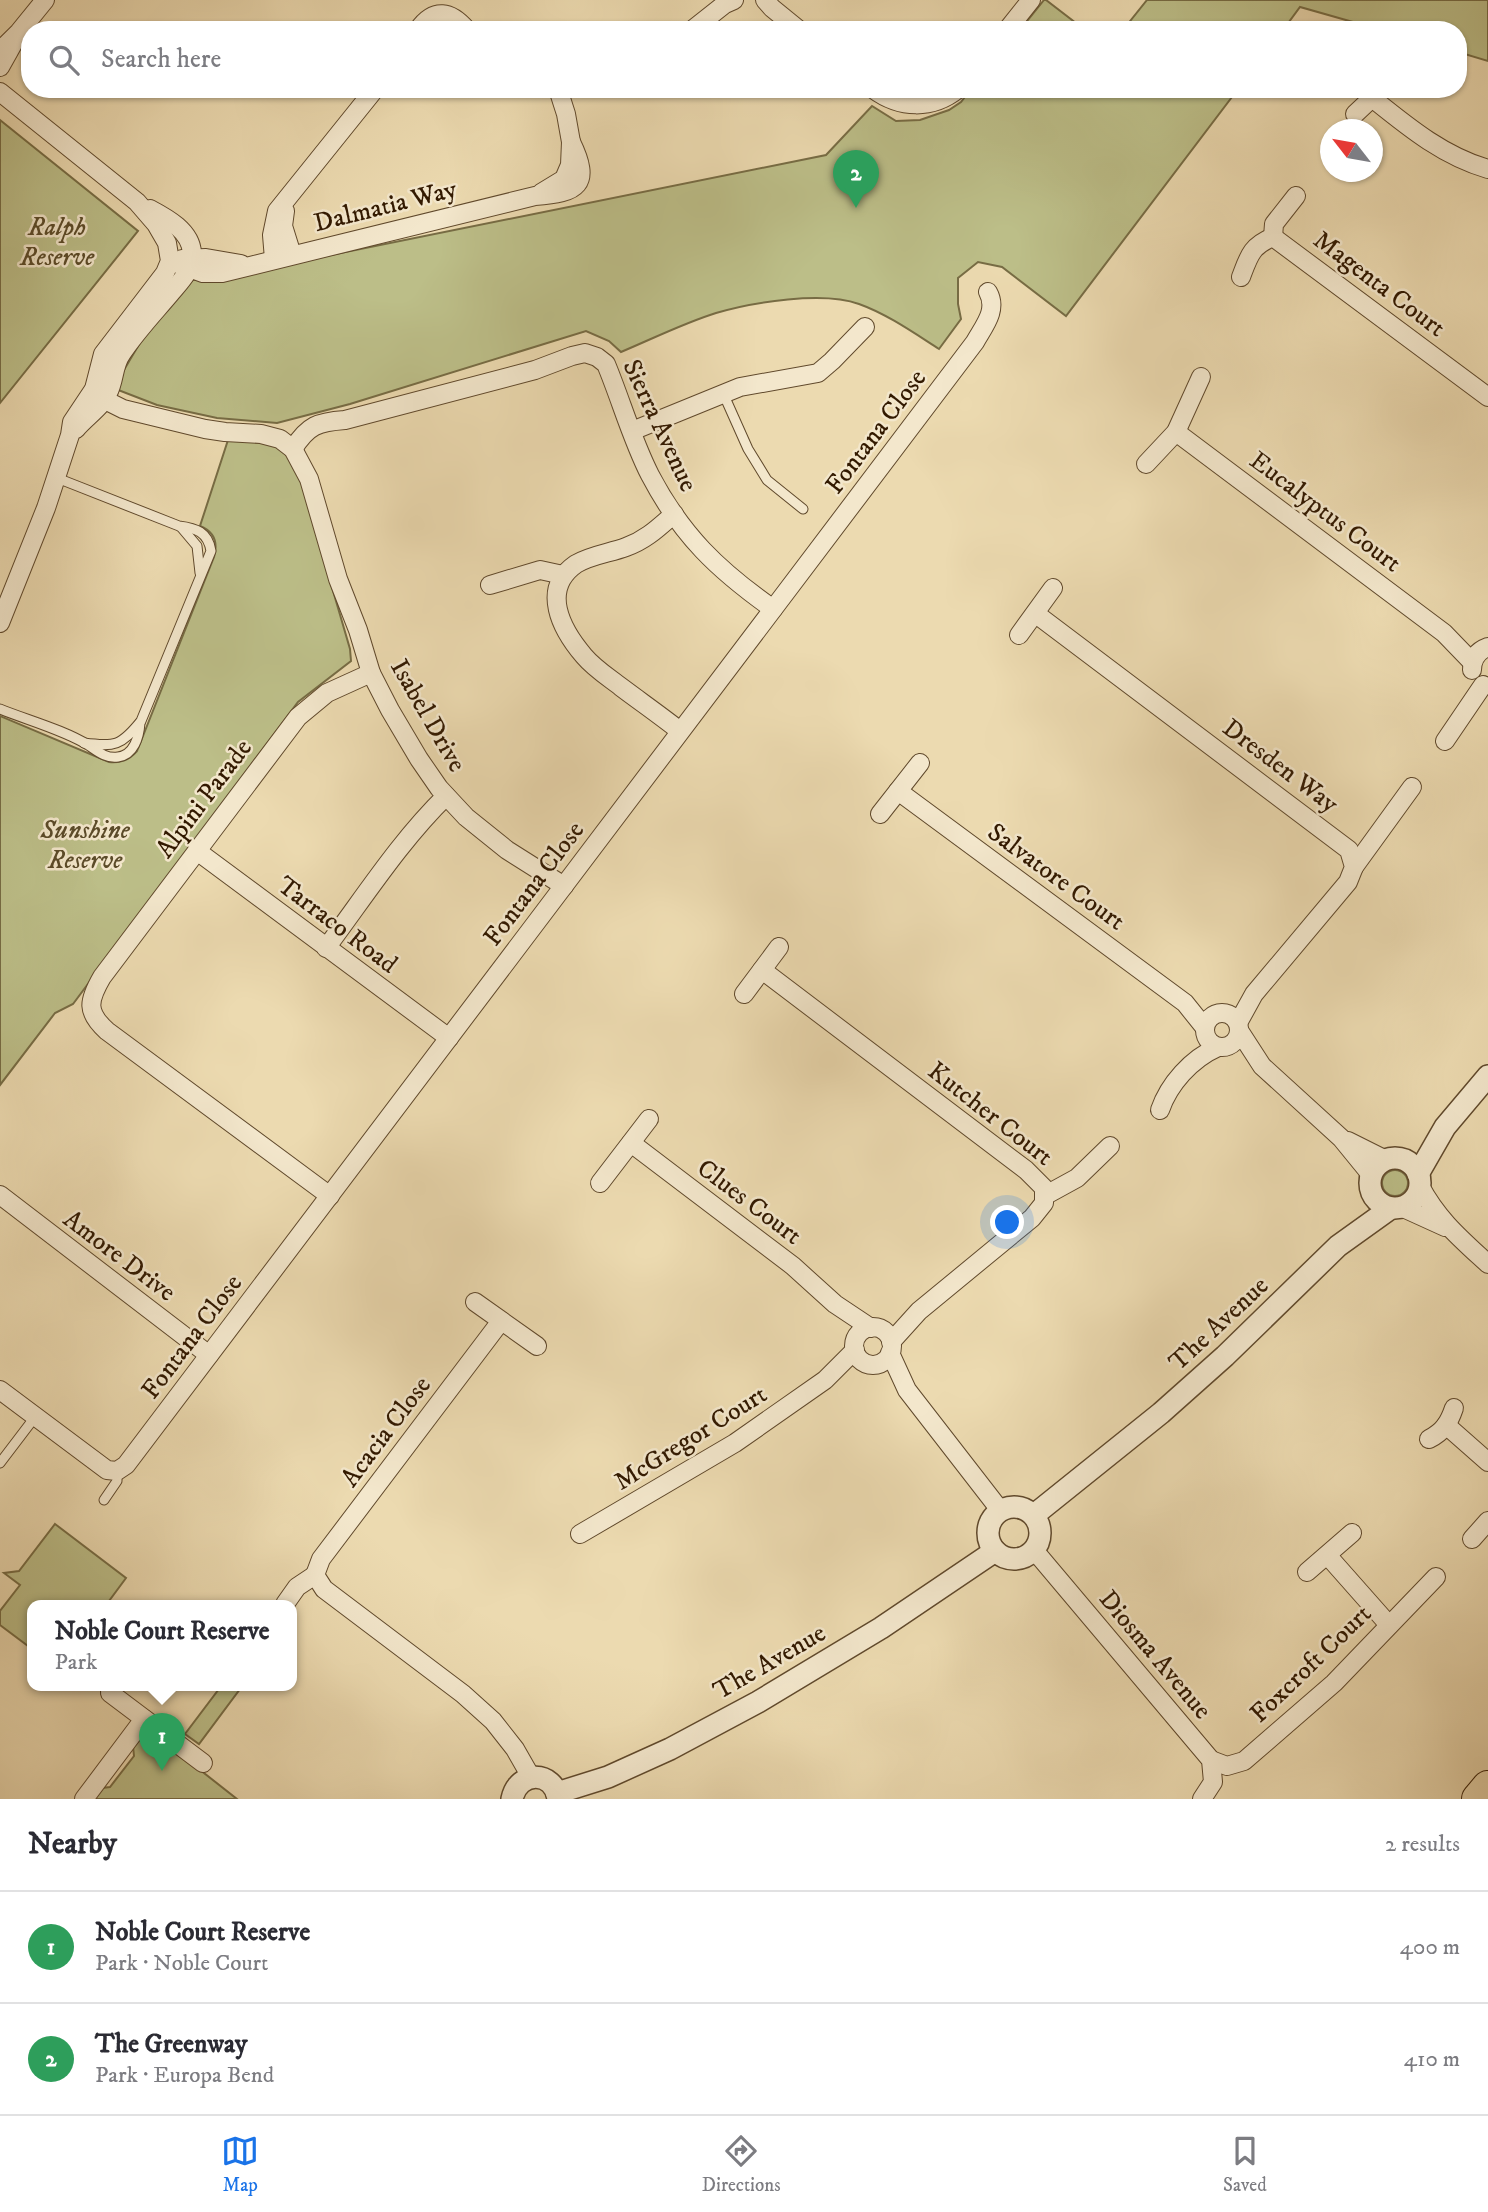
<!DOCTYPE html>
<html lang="en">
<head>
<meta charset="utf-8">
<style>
	:root { --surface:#fff; --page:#f2f2f3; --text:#2b2b33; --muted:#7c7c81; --line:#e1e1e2; --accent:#1a73e8 }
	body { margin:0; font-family:"IM FELL DW Pica",serif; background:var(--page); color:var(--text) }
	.compass { position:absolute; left:1320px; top:119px; width:63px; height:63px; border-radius:50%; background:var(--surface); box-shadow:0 2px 5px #0004; rotate:301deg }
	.you { position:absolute; left:1008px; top:1223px; width:24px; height:24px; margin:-18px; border:5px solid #fff; border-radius:50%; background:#1a73e8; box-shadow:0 0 0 10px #1a73e833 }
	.badge { display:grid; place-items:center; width:46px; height:46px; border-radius:50%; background:var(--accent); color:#fff; font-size:23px; font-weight:700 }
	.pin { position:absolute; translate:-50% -58px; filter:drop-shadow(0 2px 4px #0008) }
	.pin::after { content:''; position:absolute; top:37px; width:24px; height:21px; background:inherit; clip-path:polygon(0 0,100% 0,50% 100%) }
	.popup { position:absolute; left:27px; top:1600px; width:270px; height:91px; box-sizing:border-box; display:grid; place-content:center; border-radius:14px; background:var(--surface); filter:drop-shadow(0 2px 5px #0005); font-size:23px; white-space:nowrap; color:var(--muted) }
	.popup b { font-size:26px; color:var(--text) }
	.popup::after { content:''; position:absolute; left:50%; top:100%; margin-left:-14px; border:14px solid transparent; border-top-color:var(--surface) }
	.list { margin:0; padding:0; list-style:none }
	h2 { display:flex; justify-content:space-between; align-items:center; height:91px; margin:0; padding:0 28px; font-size:30px }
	h2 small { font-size:23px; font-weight:400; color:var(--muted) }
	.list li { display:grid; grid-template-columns:46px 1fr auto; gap:21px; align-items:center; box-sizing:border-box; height:112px; padding:0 28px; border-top:2px solid var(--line) }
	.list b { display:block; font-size:26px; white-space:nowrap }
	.list p { margin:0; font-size:23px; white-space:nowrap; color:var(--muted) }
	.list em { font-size:23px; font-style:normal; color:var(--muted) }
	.icon { flex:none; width:38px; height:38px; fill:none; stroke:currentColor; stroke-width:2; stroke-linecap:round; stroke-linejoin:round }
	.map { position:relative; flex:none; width:1488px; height:1799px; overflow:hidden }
	.search { position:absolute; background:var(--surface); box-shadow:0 2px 5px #0004; left:21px; right:21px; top:21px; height:77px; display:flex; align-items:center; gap:18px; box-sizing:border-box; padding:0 24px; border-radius:28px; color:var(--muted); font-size:26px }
	.sheet { height:315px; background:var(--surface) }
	nav { display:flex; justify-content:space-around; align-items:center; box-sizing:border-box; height:98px; border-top:2px solid var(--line); background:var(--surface); font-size:19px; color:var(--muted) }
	nav a { display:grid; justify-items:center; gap:4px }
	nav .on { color:var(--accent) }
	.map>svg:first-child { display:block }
</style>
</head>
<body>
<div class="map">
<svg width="1488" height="1799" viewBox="0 0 1488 1799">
	<rect width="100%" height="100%" fill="#ecdab0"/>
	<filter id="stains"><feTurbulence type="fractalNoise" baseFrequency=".00286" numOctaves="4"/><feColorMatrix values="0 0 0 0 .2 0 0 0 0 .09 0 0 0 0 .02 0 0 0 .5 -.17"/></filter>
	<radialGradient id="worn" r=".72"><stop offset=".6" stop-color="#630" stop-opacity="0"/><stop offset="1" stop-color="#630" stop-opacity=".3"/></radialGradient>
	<g fill="#bcbe88" stroke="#776c44" stroke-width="2">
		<path d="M1044,0H1046L1085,30H1020Z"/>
		<path d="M1147,0H1488V61L1458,52V30H1381L1300,7L1283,30H1123Z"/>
		<path d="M971,89H1238L1066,316L1002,267L978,262L958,278V304L961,319L939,349C914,333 887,314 859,304C823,291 753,302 716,313C684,323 652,339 621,352L609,341L586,331L350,404L277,423L217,418L157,405L113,388C136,352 157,305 193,280L301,261L826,155L872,106L896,121L920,120L949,110L961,102Z"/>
		<path d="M0,120L138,231L0,403Z"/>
		<path d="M228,440L268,442L294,457L350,649L351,661L298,702L73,1004L55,1013L0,1085V716L109,762C121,763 129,760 137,751L214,557C218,543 215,532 200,526Z"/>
		<circle cx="1395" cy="1183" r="13"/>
		<path d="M55,1524L126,1578L106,1605H32V1649L0,1625V1611L20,1585L4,1573L19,1571Z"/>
		<path d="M222,1685H243L199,1744L185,1734Z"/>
		<path d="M150,1736L162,1740L237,1799H93L102,1788L110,1787L134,1756L133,1746L138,1741Z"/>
	</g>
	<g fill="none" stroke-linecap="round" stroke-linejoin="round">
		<defs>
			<g id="service">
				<path d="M723,393L748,449L767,480L803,509"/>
				<path d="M57,478L179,526C196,528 208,532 211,551L141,721C121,746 115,747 84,743"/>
				<path d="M181,527L197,546L200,573"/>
				<path d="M0,709C27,720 64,730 88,745C97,751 106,759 118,757C134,755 139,737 140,723"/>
				<path d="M0,1463L35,1417"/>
				<path d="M104,1500L117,1481V1471"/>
			</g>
			<g id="minor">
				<path d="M765,0L772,8L799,30"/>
				<path d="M418,30C434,7 451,11 467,30"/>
				<path d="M435,30L447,28L452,30"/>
				<path d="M692,30L725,4L734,0"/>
				<path d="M1007,30L1031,0"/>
				<path d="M0,51L19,32L45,0"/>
				<path d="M0,67L14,42"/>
				<path d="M873,89C900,109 932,110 958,89"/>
				<path d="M0,92L137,202L156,224L167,243L170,261L165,273L103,354L94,389L72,422L70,435L46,508L0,623"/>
				<path d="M1372,98C1408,127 1443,156 1488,169"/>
				<path d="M1355,114L1372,98L1378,89"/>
				<path d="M541,193L564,179L570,165L571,142L566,114L558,89"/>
				<path d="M285,211L283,226L292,255"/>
				<path d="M1273,237L1274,224L1296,196"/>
				<path d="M182,259L206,258L241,264"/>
				<path d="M274,259L272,235L277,211L375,89"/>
				<path d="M170,261L203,273H222L535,196C578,193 592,185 571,142"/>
				<path d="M1241,277C1249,256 1251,246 1273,237L1488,397"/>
				<path d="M94,389L107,401L123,409L205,429L225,432L261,434L280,439L293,449L309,479L338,579L358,630L371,673L390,710L419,759L439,788L466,817L507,850L564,886"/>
				<path d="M76,429C86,417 102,407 108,393C115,380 113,365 122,353C136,332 154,313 170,294C180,282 193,270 192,253C191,231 167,218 150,209"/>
				<path d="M632,431L740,387L818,373L832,361L865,327"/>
				<path d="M1176,432L1444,633L1472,662"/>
				<path d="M293,449C308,425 318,422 345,420L535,370L572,356L585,353L597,357L606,364C621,400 632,440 650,475C682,536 718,570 773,609"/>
				<path d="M1146,464L1176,432L1201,377"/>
				<path d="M674,514C659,527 646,540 626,547C610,553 591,555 576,564C540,589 561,629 584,656C594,668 608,677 621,687C641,702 661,716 680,731"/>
				<path d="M490,585L540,570L563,575"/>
				<path d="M1036,614L1349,850L1354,867L1348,882L1254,994L1238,1023"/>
				<path d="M1019,635L1053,588"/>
				<path d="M1472,670C1472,659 1477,651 1488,647"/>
				<path d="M1445,741L1483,685"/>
				<path d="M898,791L1185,1003L1205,1028"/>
				<path d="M880,814L920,763"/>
				<path d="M197,851L449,1038"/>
				<path d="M1354,867L1412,787"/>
				<path d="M326,948C365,896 400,841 446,796"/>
				<path d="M762,970L1026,1170L1044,1188V1203L1032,1218L919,1311L891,1342"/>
				<path d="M744,994L779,947"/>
				<circle cx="1222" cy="1030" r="17"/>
				<path d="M1240,1032L1262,1066L1341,1138L1372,1176"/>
				<path d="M1160,1110C1169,1084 1191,1059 1218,1047"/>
				<path d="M1348,1141L1386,1160"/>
				<path d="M631,1143L793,1266L835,1304L871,1328"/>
				<path d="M600,1183L649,1119"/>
				<path d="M1420,1186C1438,1220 1461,1239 1488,1264"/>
				<path d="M0,1195L209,1355"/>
				<path d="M1046,1195L1077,1178L1110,1146"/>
				<path d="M330,1196L107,1031C86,1012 88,1001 102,977L298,717L327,693L371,673"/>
				<path d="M1401,1207L1445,1227"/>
				<path d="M475,1302L537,1346"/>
				<path d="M501,1321L321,1559L315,1575L324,1589L463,1694L493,1721L515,1749L531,1777"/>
				<circle cx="873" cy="1346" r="19"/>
				<path d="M890,1353L907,1390L1000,1510"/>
				<path d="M0,1390L107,1470L117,1471L126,1465L975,342C984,326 998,310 988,292"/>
				<path d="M1446,1425L1488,1462"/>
				<path d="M1429,1439C1443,1432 1449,1423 1454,1408"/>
				<path d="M580,1534L735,1443L825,1380L855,1350"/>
				<path d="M1472,1539L1488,1521"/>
				<path d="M1034,1550L1211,1760L1213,1782L1202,1799"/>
				<path d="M1328,1556L1389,1625"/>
				<path d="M1307,1572L1352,1533"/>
				<path d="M285,1604L297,1587L315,1575"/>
				<path d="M110,1693L203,1763"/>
				<path d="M1211,1760L1227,1766L1244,1761L1334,1683L1436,1577"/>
				<path d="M84,1799L144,1719"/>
			</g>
			<g id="tertiary">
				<circle cx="1395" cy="1183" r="25"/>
				<path d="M1418,1174L1445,1127L1488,1076"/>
				<circle cx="1014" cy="1533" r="26"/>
				<path d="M1034,1515L1161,1413L1225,1356L1338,1246L1391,1208"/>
				<path d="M557,1793L608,1777L670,1749L758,1702L881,1628L995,1551"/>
				<path d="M512,1799C518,1770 554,1770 558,1799"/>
			</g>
			<path id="motorway" d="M1478,1799L1488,1787"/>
		</defs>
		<use href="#service" stroke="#60492c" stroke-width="11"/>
		<use href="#minor" stroke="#60492c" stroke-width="20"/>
		<use href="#tertiary" stroke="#60492c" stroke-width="24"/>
		<use href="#motorway" stroke="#321900" stroke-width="34"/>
		<use href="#service" stroke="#f3e7cc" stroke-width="9"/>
		<use href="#minor" stroke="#f3e7cc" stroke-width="18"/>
		<use href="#tertiary" stroke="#f3e7cc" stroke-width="21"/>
		<use href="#motorway" stroke="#ecdab0" stroke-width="32"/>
	</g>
	<g text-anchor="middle" stroke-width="5" stroke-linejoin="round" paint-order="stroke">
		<g font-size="26" fill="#321900" stroke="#f3e7cc">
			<text transform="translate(385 205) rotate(-14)" y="9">Dalmatia Way</text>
			<text transform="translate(1380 283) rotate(37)" y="9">Magenta Court</text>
			<text transform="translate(661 425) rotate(65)" y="9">Sierra Avenue</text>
			<text transform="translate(875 431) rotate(-53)" y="9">Fontana Close</text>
			<text transform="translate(1326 511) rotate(37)" y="9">Eucalyptus Court</text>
			<text transform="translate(429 715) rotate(60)" y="9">Isabel Drive</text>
			<text transform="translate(1281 765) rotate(37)" y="9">Dresden Way</text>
			<text transform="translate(203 798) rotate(-53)" y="9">Alpini Parade</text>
			<text transform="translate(1057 876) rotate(36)" y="9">Salvatore Court</text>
			<text transform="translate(533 883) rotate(-53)" y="9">Fontana Close</text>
			<text transform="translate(338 924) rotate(37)" y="9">Tarraco Road</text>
			<text transform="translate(991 1113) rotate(38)" y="9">Kutcher Court</text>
			<text transform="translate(750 1201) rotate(37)" y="9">Clues Court</text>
			<text transform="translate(120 1255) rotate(37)" y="9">Amore Drive</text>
			<text transform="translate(1218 1323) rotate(-43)" y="9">The Avenue</text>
			<text transform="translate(191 1336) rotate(-53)" y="9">Fontana Close</text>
			<text transform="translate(385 1431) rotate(-53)" y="9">Acacia Close</text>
			<text transform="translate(690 1437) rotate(-32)" y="9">McGregor Court</text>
			<text transform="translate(1156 1654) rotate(50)" y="9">Diosma Avenue</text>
			<text transform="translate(769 1661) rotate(-30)" y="9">The Avenue</text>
			<text transform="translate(1310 1663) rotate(-44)" y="9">Foxcroft Court</text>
		</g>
		<g font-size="26" font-style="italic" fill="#5b4b29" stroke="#f3e7cc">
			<text x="57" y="235">Ralph<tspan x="57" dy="30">Reserve</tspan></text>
			<text x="85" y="838">Sunshine<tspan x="85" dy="30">Reserve</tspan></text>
		</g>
	</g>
	<rect width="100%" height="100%" filter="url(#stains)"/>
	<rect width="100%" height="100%" fill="url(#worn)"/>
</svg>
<svg class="compass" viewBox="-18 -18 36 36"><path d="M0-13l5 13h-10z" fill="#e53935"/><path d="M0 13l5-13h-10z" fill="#7c7c81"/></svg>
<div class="you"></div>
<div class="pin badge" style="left:162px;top:1771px;background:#2e9e5b">1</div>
<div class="popup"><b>Noble Court Reserve</b>Park</div>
<div class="pin badge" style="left:856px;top:208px;background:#2e9e5b">2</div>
<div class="search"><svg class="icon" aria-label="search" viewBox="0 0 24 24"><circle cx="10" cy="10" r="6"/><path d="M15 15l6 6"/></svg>Search here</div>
</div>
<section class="sheet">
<h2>Nearby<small>2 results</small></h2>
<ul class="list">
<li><span class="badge" style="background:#2e9e5b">1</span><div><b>Noble Court Reserve</b><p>Park · Noble Court</p></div><em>400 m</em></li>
<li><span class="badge" style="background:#2e9e5b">2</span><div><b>The Greenway</b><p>Park · Europa Bend</p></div><em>410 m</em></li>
</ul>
</section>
<nav>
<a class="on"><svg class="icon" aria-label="map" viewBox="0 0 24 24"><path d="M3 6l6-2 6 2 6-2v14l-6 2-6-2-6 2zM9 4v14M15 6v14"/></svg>Map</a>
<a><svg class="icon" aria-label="directions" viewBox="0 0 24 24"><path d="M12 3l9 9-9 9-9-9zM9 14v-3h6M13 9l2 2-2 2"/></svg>Directions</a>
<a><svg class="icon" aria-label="saved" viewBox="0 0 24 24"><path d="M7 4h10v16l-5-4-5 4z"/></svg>Saved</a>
</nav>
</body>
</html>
